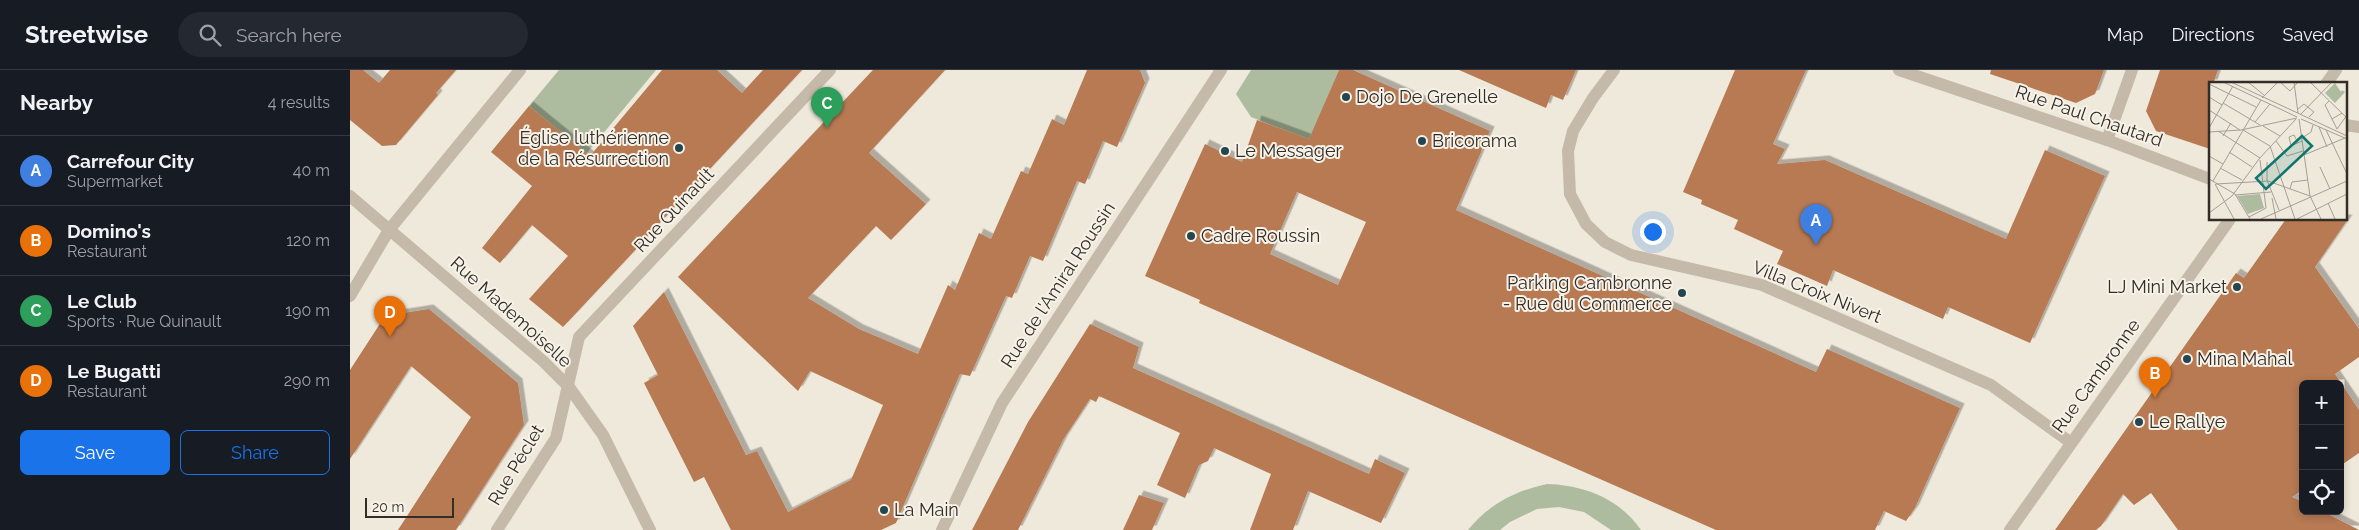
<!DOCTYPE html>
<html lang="en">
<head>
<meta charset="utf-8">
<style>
	:root { --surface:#171b24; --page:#242831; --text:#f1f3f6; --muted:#9ea1a6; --line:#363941; --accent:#1a73e8 }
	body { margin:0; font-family:Raleway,sans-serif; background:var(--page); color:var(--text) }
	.controls { position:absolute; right:15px; bottom:15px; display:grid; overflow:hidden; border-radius:8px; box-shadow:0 2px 8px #0003 }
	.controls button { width:45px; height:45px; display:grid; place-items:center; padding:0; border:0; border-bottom:1px solid var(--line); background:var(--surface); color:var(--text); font:25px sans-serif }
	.scale { position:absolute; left:15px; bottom:12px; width:89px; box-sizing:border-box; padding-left:5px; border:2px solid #332d28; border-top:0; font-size:14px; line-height:18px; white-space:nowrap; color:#332d28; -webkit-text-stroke:4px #f7f2e8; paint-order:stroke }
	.you { position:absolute; left:1302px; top:161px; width:18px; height:18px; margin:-12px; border:4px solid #fff; border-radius:50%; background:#1a73e8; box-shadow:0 0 0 8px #1a73e833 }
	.badge { display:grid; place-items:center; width:32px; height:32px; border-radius:50%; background:var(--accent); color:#fff; font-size:16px; font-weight:700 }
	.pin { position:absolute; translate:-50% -41px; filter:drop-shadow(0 1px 2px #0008) }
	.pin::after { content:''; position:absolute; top:26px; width:18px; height:15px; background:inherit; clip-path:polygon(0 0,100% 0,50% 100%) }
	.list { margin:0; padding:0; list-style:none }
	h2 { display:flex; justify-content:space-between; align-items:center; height:65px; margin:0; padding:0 20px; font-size:21px }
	h2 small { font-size:16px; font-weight:400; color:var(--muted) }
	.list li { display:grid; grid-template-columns:32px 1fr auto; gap:15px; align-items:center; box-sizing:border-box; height:70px; padding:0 20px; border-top:1px solid var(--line) }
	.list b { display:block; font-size:19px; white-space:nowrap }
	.list p { margin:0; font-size:16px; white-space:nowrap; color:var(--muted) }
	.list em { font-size:16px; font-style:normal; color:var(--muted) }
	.actions { display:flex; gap:10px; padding:15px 20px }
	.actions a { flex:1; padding:11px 0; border:1px solid var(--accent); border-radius:8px; text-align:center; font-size:18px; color:var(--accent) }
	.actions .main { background:var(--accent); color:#fff }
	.icon { flex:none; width:28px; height:28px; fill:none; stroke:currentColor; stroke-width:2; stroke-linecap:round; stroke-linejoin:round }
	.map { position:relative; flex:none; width:2009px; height:460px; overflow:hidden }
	header { display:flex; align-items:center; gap:30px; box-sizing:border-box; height:70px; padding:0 25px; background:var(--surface); border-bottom:1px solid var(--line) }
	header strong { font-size:24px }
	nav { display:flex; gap:28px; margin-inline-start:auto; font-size:18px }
	.search { width:350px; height:45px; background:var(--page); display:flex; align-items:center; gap:12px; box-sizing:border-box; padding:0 18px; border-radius:28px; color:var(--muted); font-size:19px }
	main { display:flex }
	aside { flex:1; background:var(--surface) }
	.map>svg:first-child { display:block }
</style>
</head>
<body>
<header>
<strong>Streetwise</strong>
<div class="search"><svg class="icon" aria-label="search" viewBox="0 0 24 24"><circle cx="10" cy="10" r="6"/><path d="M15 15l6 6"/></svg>Search here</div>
<nav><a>Map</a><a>Directions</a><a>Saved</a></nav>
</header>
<main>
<aside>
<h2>Nearby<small>4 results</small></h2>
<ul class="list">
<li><span class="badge" style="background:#3f7fe0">A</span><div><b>Carrefour City</b><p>Supermarket</p></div><em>40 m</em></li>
<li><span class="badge" style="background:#e8710a">B</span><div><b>Domino's</b><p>Restaurant</p></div><em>120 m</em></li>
<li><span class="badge" style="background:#2e9e5b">C</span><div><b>Le Club</b><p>Sports · Rue Quinault</p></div><em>190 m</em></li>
<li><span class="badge" style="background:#e8710a">D</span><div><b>Le Bugatti</b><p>Restaurant</p></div><em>290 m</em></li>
</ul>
<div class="actions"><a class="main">Save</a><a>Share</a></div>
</aside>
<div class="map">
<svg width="2009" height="460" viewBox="0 0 2009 460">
	<defs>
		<filter id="shadow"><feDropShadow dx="4.5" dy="-4.5" stdDeviation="0" flood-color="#0004"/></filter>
	</defs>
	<rect width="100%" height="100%" fill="#efe9dc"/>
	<g fill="#adbc9e">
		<path d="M209,0H306L236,84L179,36Z"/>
		<path d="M901,0H989L972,40L991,48L978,77L901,47L886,24Z"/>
		<path d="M1197,414C1233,415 1269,428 1291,460H1261L1234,442L1209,437L1187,439L1160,452L1150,460H1118C1139,434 1165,421 1197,414Z"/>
	</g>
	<g fill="#b77a52" fill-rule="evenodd" filter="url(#shadow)">
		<path d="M0,0H13L29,13L40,0H106L86,23L88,25L46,75L32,76L0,50Z"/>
		<path d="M312,0H367L392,23L413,0H452L292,172L285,165L290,175L213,257L179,229L218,186L182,155L150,193L132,178L182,116L141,82L179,36L240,86Z"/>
		<path d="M523,0H595L519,83L576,134L541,170L526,156L458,228L509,259L568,284L598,215L605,220L629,163L641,169L671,101L678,104L702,49L714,55L737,0H790L795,13L767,77L753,71L735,114L727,111L693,191L680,186L662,228L656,226L620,306L610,304L546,453L531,460H381L354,407L344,412L294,313L308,305L283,256L314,222L396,385L407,381L438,442L501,410L533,335L460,301L448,321L328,207Z"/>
		<path d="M989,0H1003L1140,61L1106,140L1466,302L1477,279L1610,338L1565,438L1556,451L1534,441L1525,460H1366L849,233L850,230L795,206L855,74L892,92L907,50L959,69ZM947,122L1016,152L988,215L920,184Z"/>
		<path d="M1109,0H1226L1213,30L1201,25L1196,38Z"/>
		<path d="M1385,0H1456L1423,74L1435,79L1427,94L1475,90L1656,169L1695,80L1755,106L1680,273L1598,237L1593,249L1483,200L1477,216L1427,194L1433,181L1384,159L1388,150L1351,134L1352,130L1333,122Z"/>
		<path d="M1641,0H1754L1745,24L1726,33L1640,4Z"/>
		<path d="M1810,0H1868L1863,14H1860V79L1806,61L1796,41Z"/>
		<path d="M1936,149H1998L1965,197L2009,259V287L1985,304L2009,340V383L1990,396V314H1953V420L1942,427L1953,432V441H1972L2009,460H1828L1801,423L1784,435L1773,424L1751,456L1746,460H1705L1886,203L1894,208Z"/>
		<path d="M79,239L168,313L174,355L106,460H48L121,347L61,296L0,389V300L35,246Z"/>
		<path d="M740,254L789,277L783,298L1019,404L1025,389L1055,403L1031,453L958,421L943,460H900L921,404L864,378L858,391L849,395L835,428L807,415L830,363L749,326L746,332L740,329L713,370L668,460H622L678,352Z"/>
		<path d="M789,425L814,433L802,460H773Z"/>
	</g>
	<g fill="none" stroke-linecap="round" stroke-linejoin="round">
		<g stroke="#c5baa9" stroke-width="12">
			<path d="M1264,0L1243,28L1223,61L1218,81L1220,124L1236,154L1255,172L1281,185L1412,215L1641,315L1720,372"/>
			<path d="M1549,0L1757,70L1860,109"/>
			<path d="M1995,55L2009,57"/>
			<path d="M1757,70L1782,0"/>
			<path d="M0,126L193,291L219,317L253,365L300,460"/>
			<path d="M0,226L39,160L170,0"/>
			<path d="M147,460L206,368L229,267L480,0"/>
			<path d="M592,460L652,333L871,0"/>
		</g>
		<g stroke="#c5baa9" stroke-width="12">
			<path d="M1976,14L1986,0"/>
			<path d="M1660,460L1880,149"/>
		</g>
	</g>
	<g fill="#234650" stroke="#f7f2e8" stroke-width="2">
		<circle cx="996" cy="27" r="5"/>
		<circle cx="1072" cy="71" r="5"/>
		<circle cx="329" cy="78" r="5"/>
		<circle cx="875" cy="81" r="5"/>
		<circle cx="841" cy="166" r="5"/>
		<circle cx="1887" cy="217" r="5"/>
		<circle cx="1332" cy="223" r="5"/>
		<circle cx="1837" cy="289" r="5"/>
		<circle cx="1789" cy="352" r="5"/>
		<circle cx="534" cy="440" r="5"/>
	</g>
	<g text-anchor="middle" stroke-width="4" stroke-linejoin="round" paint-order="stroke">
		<g font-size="18" fill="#332d28" stroke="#f7f2e8" text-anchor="start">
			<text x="1006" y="33">Dojo De Grenelle</text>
			<text x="319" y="74" text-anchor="end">Église luthérienne<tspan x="319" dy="21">de la Résurrection</tspan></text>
			<text x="1082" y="77">Bricorama</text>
			<text x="885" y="87">Le Messager</text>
			<text x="851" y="172">Cadre Roussin</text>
			<text x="1322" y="219" text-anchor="end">Parking Cambronne<tspan x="1322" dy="21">- Rue du Commerce</tspan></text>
			<text x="1877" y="223" text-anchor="end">LJ Mini Market</text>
			<text x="1847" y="295">Mina Mahal</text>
			<text x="1799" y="358">Le Rallye</text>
			<text x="544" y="446">La Main</text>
		</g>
		<g font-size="18" fill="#332d28" stroke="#f7f2e8">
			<text transform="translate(1739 46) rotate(19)" y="6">Rue Paul Chautard</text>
			<text transform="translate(324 140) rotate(-47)" y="6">Rue Quinault</text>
			<text transform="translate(708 215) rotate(-57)" y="6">Rue de l'Amiral Roussin</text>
			<text transform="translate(1467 222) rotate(22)" y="6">Villa Croix Nivert</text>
			<text transform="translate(161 242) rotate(42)" y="6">Rue Mademoiselle</text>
			<text transform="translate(1746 306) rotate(-54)" y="6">Rue Cambronne</text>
			<text transform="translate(166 395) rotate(-59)" y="6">Rue Péclet</text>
		</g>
	</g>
	<g transform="translate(1859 12)">
		<rect width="138" height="138" fill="#efe9dc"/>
		<path d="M126,1L132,10L133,8L136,10L126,21L116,11ZM51,112L55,126L39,132L28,114Z" fill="#adbc9e"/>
		<path fill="none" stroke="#a49e94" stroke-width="1" d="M14,0L88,35M22,0L138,54M39,0L55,13M71,0L81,9L89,0M85,0L89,31M101,0L138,36M0,2L47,25M0,15L13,23M53,16L69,0M120,19L116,23L123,37M14,21L51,43M89,27L95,22L105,30L100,35M0,28L31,48M91,33L123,0M90,37L101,114L112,137M92,37L138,57M46,40L61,22M54,44L71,54M110,45L118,65M0,46L24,4M128,47L123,37L133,31M128,47L138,33M34,48L61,64L86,137M117,48L138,92M9,49L51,76M0,50L32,48L88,36M14,54L22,41M93,56L102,50L104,43M67,59L78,74L94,69M89,61L85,53L80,55L82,64L93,59M20,70L43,85M95,73L136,56M0,74L14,82M58,80V98L70,128M111,85L121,107M11,86L33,98M0,97L26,112L41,137M4,99L52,18M6,102L25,137M7,102L59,99L101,114M81,107L83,100L99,98M26,113L62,110M63,116L67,137M119,121L126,137M0,131L23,114L50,77L87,37M40,135L57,126L51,78M52,137L138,99M88,137L138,112"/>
		<path fill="#0f766e" fill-opacity="0.15" stroke="#0f766e" stroke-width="2.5" d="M93,54L103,64L57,107L47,96Z"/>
		<rect width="138" height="138" fill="none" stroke="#332d28" stroke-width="2.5"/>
	</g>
</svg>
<div class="controls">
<button>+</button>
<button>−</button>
<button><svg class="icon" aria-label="locate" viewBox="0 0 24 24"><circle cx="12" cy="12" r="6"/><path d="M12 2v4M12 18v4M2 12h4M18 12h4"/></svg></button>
</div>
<div class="scale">20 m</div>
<div class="you"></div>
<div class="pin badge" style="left:1466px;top:175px;background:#3f7fe0">A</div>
<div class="pin badge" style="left:1805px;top:328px;background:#e8710a">B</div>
<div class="pin badge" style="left:477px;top:58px;background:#2e9e5b">C</div>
<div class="pin badge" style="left:40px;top:267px;background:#e8710a">D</div>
</div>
</main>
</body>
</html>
